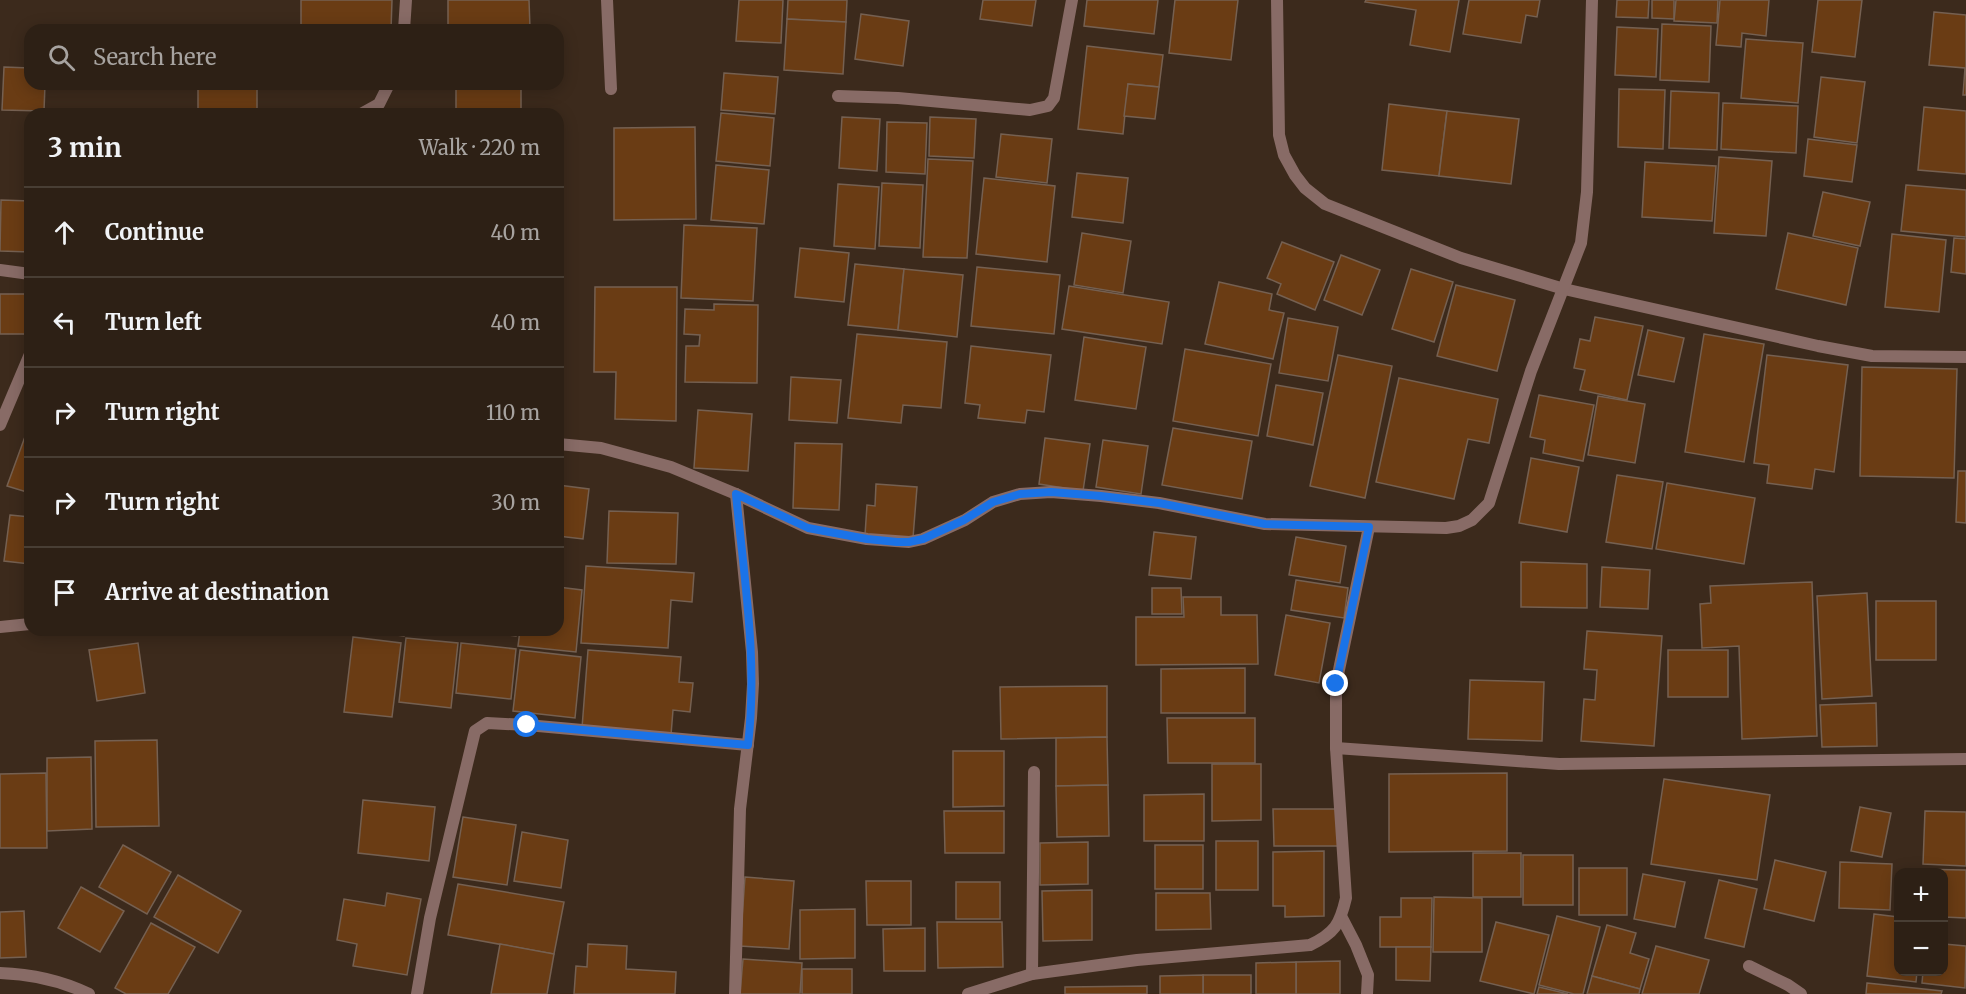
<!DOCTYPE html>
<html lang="en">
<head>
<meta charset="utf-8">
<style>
	:root { --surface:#2d2015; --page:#35281e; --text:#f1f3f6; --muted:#a7a3a0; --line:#483e34 }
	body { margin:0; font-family:Merriweather,serif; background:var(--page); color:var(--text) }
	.controls { position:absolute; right:18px; bottom:18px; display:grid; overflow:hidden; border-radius:12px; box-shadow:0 3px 15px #0003 }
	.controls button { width:54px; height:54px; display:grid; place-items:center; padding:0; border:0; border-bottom:2px solid var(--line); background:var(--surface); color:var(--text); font:30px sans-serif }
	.stop { position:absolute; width:18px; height:18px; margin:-14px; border:4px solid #1a73e8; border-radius:50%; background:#fff }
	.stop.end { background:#1a73e8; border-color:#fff; box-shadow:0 2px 6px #0008 }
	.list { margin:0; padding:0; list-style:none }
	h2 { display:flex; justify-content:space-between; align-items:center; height:78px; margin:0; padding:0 24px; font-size:26px }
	h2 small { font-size:20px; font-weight:400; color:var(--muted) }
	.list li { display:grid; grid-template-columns:39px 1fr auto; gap:18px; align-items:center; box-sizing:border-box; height:90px; padding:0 24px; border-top:2px solid var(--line) }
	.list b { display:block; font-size:22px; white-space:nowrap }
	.list em { font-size:20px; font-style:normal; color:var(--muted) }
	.icon { flex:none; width:33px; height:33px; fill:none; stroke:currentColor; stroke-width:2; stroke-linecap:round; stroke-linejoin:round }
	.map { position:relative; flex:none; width:1966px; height:994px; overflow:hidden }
	.search { position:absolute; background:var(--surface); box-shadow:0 3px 15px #0003; left:24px; top:24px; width:540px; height:66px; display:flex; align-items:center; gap:15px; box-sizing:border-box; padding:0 21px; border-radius:18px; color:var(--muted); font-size:22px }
	.panel { position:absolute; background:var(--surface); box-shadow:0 3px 15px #0003; left:24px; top:108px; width:540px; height:528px; border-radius:18px }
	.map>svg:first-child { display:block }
</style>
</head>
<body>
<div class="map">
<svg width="1966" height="994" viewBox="0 0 1966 994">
	<rect width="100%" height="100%" fill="#3c2a1c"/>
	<g fill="#6a3c14" stroke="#756051" stroke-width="1.5">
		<path d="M301,0H392L391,30H301Z"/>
		<path d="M448,0H529L530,28H448Z"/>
		<path d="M739,0H783L781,43L736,41Z"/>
		<path d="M788,0H847L846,22L787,19Z"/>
		<path d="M983,0H1036L1032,26L980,19Z"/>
		<path d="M1087,0H1158L1154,34L1084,26Z"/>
		<path d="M1175,0H1238L1231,60L1169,53Z"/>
		<path d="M1366,0H1459L1450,52L1410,45L1416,10L1365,2Z"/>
		<path d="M1469,0H1540L1537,17L1526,15L1521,43L1463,34Z"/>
		<path d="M1617,0H1649L1648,18L1616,17Z"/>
		<path d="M1652,0H1674V19L1652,18Z"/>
		<path d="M1676,0H1718L1717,23L1674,21Z"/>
		<path d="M1720,0H1769L1766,36L1742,33L1741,47L1716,45Z"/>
		<path d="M1818,0H1862L1855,57L1812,52Z"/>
		<path d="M1934,12L1966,15V95H1963L1965,68L1929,65Z"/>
		<path d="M861,14L909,21L903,66L855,59Z"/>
		<path d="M787,19L846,22L843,74L784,70Z"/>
		<path d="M1662,24L1711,26L1709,82L1660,80Z"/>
		<path d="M1617,27L1658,29L1656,77L1615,75Z"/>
		<path d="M1746,39L1803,43L1798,103L1741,98Z"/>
		<path d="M1087,46L1163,55L1159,87L1128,84L1123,134L1078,129Z"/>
		<path d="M4,67L30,68V84H45L44,111L2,110Z"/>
		<path d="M724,73L778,77L775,114L721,110Z"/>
		<path d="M1821,77L1865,82L1857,143L1814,137Z"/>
		<path d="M81,84H131V88L81,87Z"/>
		<rect x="456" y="84" width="65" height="30"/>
		<path d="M1128,84L1159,87L1155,119L1124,116Z"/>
		<rect x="198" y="89" width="59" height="25"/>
		<path d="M1619,89L1665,90L1663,149L1618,147Z"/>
		<path d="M1671,91L1719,93L1717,150L1669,148Z"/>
		<path d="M1723,103L1798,106L1796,153L1721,149Z"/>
		<path d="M1389,104L1447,111L1439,176L1382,170Z"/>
		<path d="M1924,107L1966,111V174L1918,170Z"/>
		<path d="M1447,111L1519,119L1511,184L1439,176Z"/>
		<path d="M721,113L774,118L770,166L716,161Z"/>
		<path d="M842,117L880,119L877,171L839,168Z"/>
		<path d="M930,117L976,119L974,158L929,156Z"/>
		<path d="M887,122L927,123L925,174L886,172Z"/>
		<path d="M695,127L696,219L614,220V128Z"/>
		<path d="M1001,134L1052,139L1047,183L996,177Z"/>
		<path d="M1808,139L1857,145L1852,182L1804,176Z"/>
		<path d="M1719,157L1772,161L1766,236L1714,233Z"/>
		<path d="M928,159L973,161L967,258L923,257Z"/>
		<path d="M1645,162L1716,166L1712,221L1642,217Z"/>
		<path d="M716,165L769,170L764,224L711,220Z"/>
		<path d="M1077,173L1128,178L1123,223L1072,217Z"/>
		<path d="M984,178L1055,186L1047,262L976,254Z"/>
		<path d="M882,183L923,185L920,248L879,246Z"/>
		<path d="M838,184L879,187L875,249L834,246Z"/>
		<path d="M1906,185L1966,190V237L1901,231Z"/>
		<path d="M1823,192L1870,202L1860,246L1813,236Z"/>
		<path d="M1,200L30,201V252L0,251Z"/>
		<path d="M684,225L757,228L753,301L681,298Z"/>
		<path d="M1082,233L1131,241L1123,293L1074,285Z"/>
		<path d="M1788,233L1858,248L1846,305L1776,289Z"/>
		<path d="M1892,234L1946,240L1939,312L1885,307Z"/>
		<path d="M1954,238L1966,239V274L1951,272Z"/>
		<path d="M1282,242L1334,262L1315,310L1277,294L1281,284L1267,278Z"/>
		<path d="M800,248L849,253L844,302L795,297Z"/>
		<path d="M1341,255L1380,270L1362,315L1324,300Z"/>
		<path d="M855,264L904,269L898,330L848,325Z"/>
		<path d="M977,267L1060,275L1054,334L971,326Z"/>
		<path d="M904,269L963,275L957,337L898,330Z"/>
		<path d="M1411,269L1453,282L1434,342L1392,329Z"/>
		<path d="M1219,282L1272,294L1269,310L1284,313L1273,359L1205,344Z"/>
		<path d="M1456,285L1515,300L1497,371L1437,356Z"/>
		<path d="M1069,286L1169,302L1162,344L1062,329Z"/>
		<path d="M595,287H677L676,421L615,419L616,372H594Z"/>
		<path d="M0,294H27L28,334H0Z"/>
		<path d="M714,304L758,305L757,383L685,382L686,346H699L700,335L684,334L685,309L714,310Z"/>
		<path d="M1595,317L1643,326L1627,400L1580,390L1585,370L1574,368L1580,339L1590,341Z"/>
		<path d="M1288,318L1338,327L1328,381L1279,373Z"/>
		<path d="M1648,330L1684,338L1674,382L1638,375Z"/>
		<path d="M857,334L947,342L941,408L903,405L901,423L848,418Z"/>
		<path d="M1704,334L1764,344L1744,462L1685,452Z"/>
		<path d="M1084,337L1146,347L1136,409L1075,400Z"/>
		<path d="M971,346L1051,355L1044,412L1027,410L1025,423L978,418L980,405L965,403Z"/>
		<path d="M1185,349L1271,364L1258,436L1173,421Z"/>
		<path d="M1338,355L1392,366L1365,498L1310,486Z"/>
		<path d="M1767,355L1848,365L1834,472L1815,469L1812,489L1767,483L1769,465L1754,463Z"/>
		<path d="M1862,367L1957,369L1954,478L1860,476Z"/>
		<path d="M791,377L841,380L837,423L789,420Z"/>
		<path d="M1399,378L1498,399L1489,443L1468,439L1454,499L1376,482Z"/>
		<path d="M1276,385L1323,393L1313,445L1267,436Z"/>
		<path d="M1539,395L1594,405L1583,461L1543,453L1545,440L1530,437Z"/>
		<path d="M1598,396L1645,404L1635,463L1588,455Z"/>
		<path d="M698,410L752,414L748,471L694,468Z"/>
		<path d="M30,423V493L7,486Z"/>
		<path d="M1173,428L1252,441L1242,499L1162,485Z"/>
		<path d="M1045,438L1090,444L1083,491L1039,484Z"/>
		<path d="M1103,440L1148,446L1141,494L1096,487Z"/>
		<path d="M795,443L842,444L839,510L793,508Z"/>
		<path d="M1531,458L1579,467L1567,532L1519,523Z"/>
		<path d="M1958,471H1966V523L1956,522Z"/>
		<path d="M1617,475L1663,482L1652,549L1606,542Z"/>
		<path d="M1667,483L1755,498L1744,564L1656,549Z"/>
		<path d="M876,484L917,487L913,538L865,535L867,505L875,506Z"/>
		<path d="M558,485L589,489L583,539L558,536Z"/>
		<path d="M609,511L678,513L676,564L607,563Z"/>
		<path d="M10,515L30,517V564L4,561Z"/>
		<path d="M1154,532L1196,537L1191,579L1149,575Z"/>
		<path d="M1296,537L1346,546L1340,583L1289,575Z"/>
		<path d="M1521,562L1587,564V608L1521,607Z"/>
		<path d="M586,566L694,573L692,602L671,600L668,648L581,643Z"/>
		<path d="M1602,567L1650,570L1648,609L1600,607Z"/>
		<path d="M1296,580L1348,588L1344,618L1291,610Z"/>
		<path d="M1812,582L1817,736L1742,739L1739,646L1702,648L1700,604L1711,603L1710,586Z"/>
		<path d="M558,587L582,590L576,652L518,646L520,630H558Z"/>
		<path d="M1152,588H1181L1182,614H1152Z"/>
		<path d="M1867,593L1872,696L1822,699L1817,596Z"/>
		<path d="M1183,597H1221V615H1257L1258,664L1136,665V617H1184Z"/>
		<rect x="1876" y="601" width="60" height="59"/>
		<path d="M1286,615L1330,623L1319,683L1275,675Z"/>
		<path d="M352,630H405L404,636Z"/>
		<path d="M471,630H517L516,636Z"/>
		<path d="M1587,631L1662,636L1654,746L1581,741L1584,699L1595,700L1597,670L1584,669Z"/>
		<path d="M353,637L401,643L392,717L344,712Z"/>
		<path d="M406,638L458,643L451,708L399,702Z"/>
		<path d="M138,643L145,693L97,701L89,650Z"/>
		<path d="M461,643L516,649L511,699L456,693Z"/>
		<path d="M520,650L581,657L575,718L513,711Z"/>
		<path d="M588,650L681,657L679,682L693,683L690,712L673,710L671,735L582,728Z"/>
		<rect x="1668" y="650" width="60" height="47"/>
		<path d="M1245,668V713H1161V669Z"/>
		<path d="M1470,680L1544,682L1542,741L1468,739Z"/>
		<path d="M1107,686V737L1001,739L1000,687Z"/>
		<path d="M1876,703L1877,746L1822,747L1820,705Z"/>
		<path d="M1167,718H1255V763H1168Z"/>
		<path d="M1107,737L1108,785L1056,786V738Z"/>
		<path d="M157,740L159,826L96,827L95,741Z"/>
		<path d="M953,751H1004V806L953,807Z"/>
		<path d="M91,757L92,829L47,831V758Z"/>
		<path d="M1212,764H1261V820L1212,821Z"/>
		<path d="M46,773L47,848H0V774Z"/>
		<path d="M1507,773V851L1389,852V774Z"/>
		<path d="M1664,779L1770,795L1757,880L1651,864Z"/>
		<path d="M1108,785L1109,836L1057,837L1056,786Z"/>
		<path d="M1204,794V841H1144V795Z"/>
		<path d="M363,800L435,807L429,861L358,853Z"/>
		<path d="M1860,807L1891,813L1882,857L1851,851Z"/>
		<path d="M1273,809H1338V846H1274Z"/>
		<path d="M944,811H1004V853H945Z"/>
		<path d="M1925,811L1966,812V866L1923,864Z"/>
		<path d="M463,817L516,825L507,885L453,877Z"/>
		<path d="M522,832L568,840L561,888L514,881Z"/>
		<rect x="1216" y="841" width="42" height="49"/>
		<path d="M1088,842V884L1040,885V843Z"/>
		<path d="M123,845L171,872L147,914L99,887Z"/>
		<rect x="1155" y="845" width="48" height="44"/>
		<path d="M1324,851V916L1285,917V906H1273V852Z"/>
		<rect x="1473" y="853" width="48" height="44"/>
		<rect x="1523" y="855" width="50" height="50"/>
		<path d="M1775,860L1826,872L1814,921L1764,909Z"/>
		<path d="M1840,862L1892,864L1890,910L1839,908Z"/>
		<rect x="1579" y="868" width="48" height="47"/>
		<path d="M1908,869L1966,870V918L1944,917V872H1908Z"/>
		<path d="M1643,874L1685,882L1675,927L1634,919Z"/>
		<path d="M178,875L241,911L218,953L154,917Z"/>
		<path d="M745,877L794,881L789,949L740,946Z"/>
		<path d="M1719,880L1757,889L1744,947L1705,938Z"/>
		<path d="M866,881H911V925H867Z"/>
		<rect x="956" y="882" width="44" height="37"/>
		<path d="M458,884L564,902L554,954L448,935Z"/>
		<path d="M81,887L124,911L100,952L58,928Z"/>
		<path d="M1092,890V940L1043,941L1042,891Z"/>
		<path d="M387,893L421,899L407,975L353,966L357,944L337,940L344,899L385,906Z"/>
		<path d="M1156,893H1210L1211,929L1156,930Z"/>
		<path d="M1434,897L1482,898V952H1433Z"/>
		<path d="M1401,898H1432L1431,947H1380V917H1401Z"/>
		<path d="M855,909V958L800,959V910Z"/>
		<path d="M24,911L26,957L0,958V912Z"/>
		<path d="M1874,914L1898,917V972H1917L1916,982L1867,976Z"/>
		<path d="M1557,916L1600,927L1583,994H1574L1539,985Z"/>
		<path d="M937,922H1002L1003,967L938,968Z"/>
		<path d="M1496,922L1549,935L1534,994L1480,981Z"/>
		<path d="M151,923L195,947L168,994H126L115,988Z"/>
		<path d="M1607,925L1636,933L1630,953L1649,959L1640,989L1592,976Z"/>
		<path d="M925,928V971H884L883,929Z"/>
		<path d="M500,944L554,954L547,994H491Z"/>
		<path d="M588,944L627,946L626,969L676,972L675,994H574L576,966L587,967Z"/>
		<path d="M1944,944L1966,946L1965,988L1922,983L1923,972H1944Z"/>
		<path d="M1656,946L1709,960L1699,994H1642Z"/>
		<path d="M1396,947H1431L1430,981L1396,980Z"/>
		<path d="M743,959L802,963L800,994H740Z"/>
		<path d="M1340,961V994H1296V962Z"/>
		<path d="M1296,962V994H1256V963Z"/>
		<rect x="802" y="969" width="50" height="25"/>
		<rect x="1203" y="975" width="48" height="19"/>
		<path d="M1203,975V994H1160V976Z"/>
		<path d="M1592,976L1640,989L1639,994H1587Z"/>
		<path d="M1867,983L1942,991L1941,994H1866Z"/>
		<path d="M1147,986V994H1065V987Z"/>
		<path d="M1539,987L1568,994H1537Z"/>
	</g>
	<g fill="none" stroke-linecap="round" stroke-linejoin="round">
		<g stroke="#886b66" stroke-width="12">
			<path d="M607,0L611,89"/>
			<path d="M1277,0L1279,135L1284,155L1295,175L1305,188L1325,204L1461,258L1564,289L1818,346L1872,356L1966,357"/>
			<path d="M404,30L406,0"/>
			<path d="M838,96L898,98L1030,110L1048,106L1054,98L1072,0"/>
			<path d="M361,114L379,104L389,84"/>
			<path d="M0,270L30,274"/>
			<path d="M0,425L30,354"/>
			<path d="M558,444L601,448L671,467L736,494L808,528L867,539L909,542L923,539L965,520L993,502L1020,494L1051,492L1101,496L1159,503L1265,524L1446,528L1459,526L1472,520L1489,503L1531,371L1581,243L1587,192L1592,0"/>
			<path d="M0,627L30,624"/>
			<path d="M1336,748L1559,764L1966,759"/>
			<path d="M1342,918L1356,945L1368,975L1367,994"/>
			<path d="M1749,966L1788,985L1801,994"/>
			<path d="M0,973C32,974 60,980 89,994"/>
			<path d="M1032,974L1034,772"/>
			<path d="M417,994L430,918L475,731L487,723L527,725L748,745"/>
			<path d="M735,994L740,809L751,718L753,684L752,652L736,494"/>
			<path d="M968,994L1032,974L1137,960L1310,945C1335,933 1340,924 1346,898L1336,748V684L1369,527"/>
		</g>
	</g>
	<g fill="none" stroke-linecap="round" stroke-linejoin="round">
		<path stroke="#1a73e8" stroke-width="8" d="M527,725L748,745C758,660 744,578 736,494L808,528L867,539L897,542H909L923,539L964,520L993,502L1020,494L1051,492L1101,496L1159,503L1265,524L1369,527L1336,684"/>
	</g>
</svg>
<div class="controls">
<button>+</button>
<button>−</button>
</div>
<div class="stop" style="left:527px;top:725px"></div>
<div class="stop end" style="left:1336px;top:684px"></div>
<div class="search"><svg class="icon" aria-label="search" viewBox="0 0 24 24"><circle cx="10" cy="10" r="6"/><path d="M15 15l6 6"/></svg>Search here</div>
<section class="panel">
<h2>3 min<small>Walk · 220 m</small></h2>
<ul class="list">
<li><svg class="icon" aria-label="ahead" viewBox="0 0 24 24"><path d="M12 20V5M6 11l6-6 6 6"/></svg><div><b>Continue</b></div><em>40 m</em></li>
<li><svg class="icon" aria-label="left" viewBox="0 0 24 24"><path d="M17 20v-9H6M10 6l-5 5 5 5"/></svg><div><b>Turn left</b></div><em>40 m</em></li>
<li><svg class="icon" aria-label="right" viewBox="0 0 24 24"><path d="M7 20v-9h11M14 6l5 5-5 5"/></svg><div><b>Turn right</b></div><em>110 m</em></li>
<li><svg class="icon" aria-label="right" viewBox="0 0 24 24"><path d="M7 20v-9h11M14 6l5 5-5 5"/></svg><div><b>Turn right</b></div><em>30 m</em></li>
<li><svg class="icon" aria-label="arrive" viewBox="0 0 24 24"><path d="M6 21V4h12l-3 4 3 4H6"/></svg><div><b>Arrive at destination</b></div></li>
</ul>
</section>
</div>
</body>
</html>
